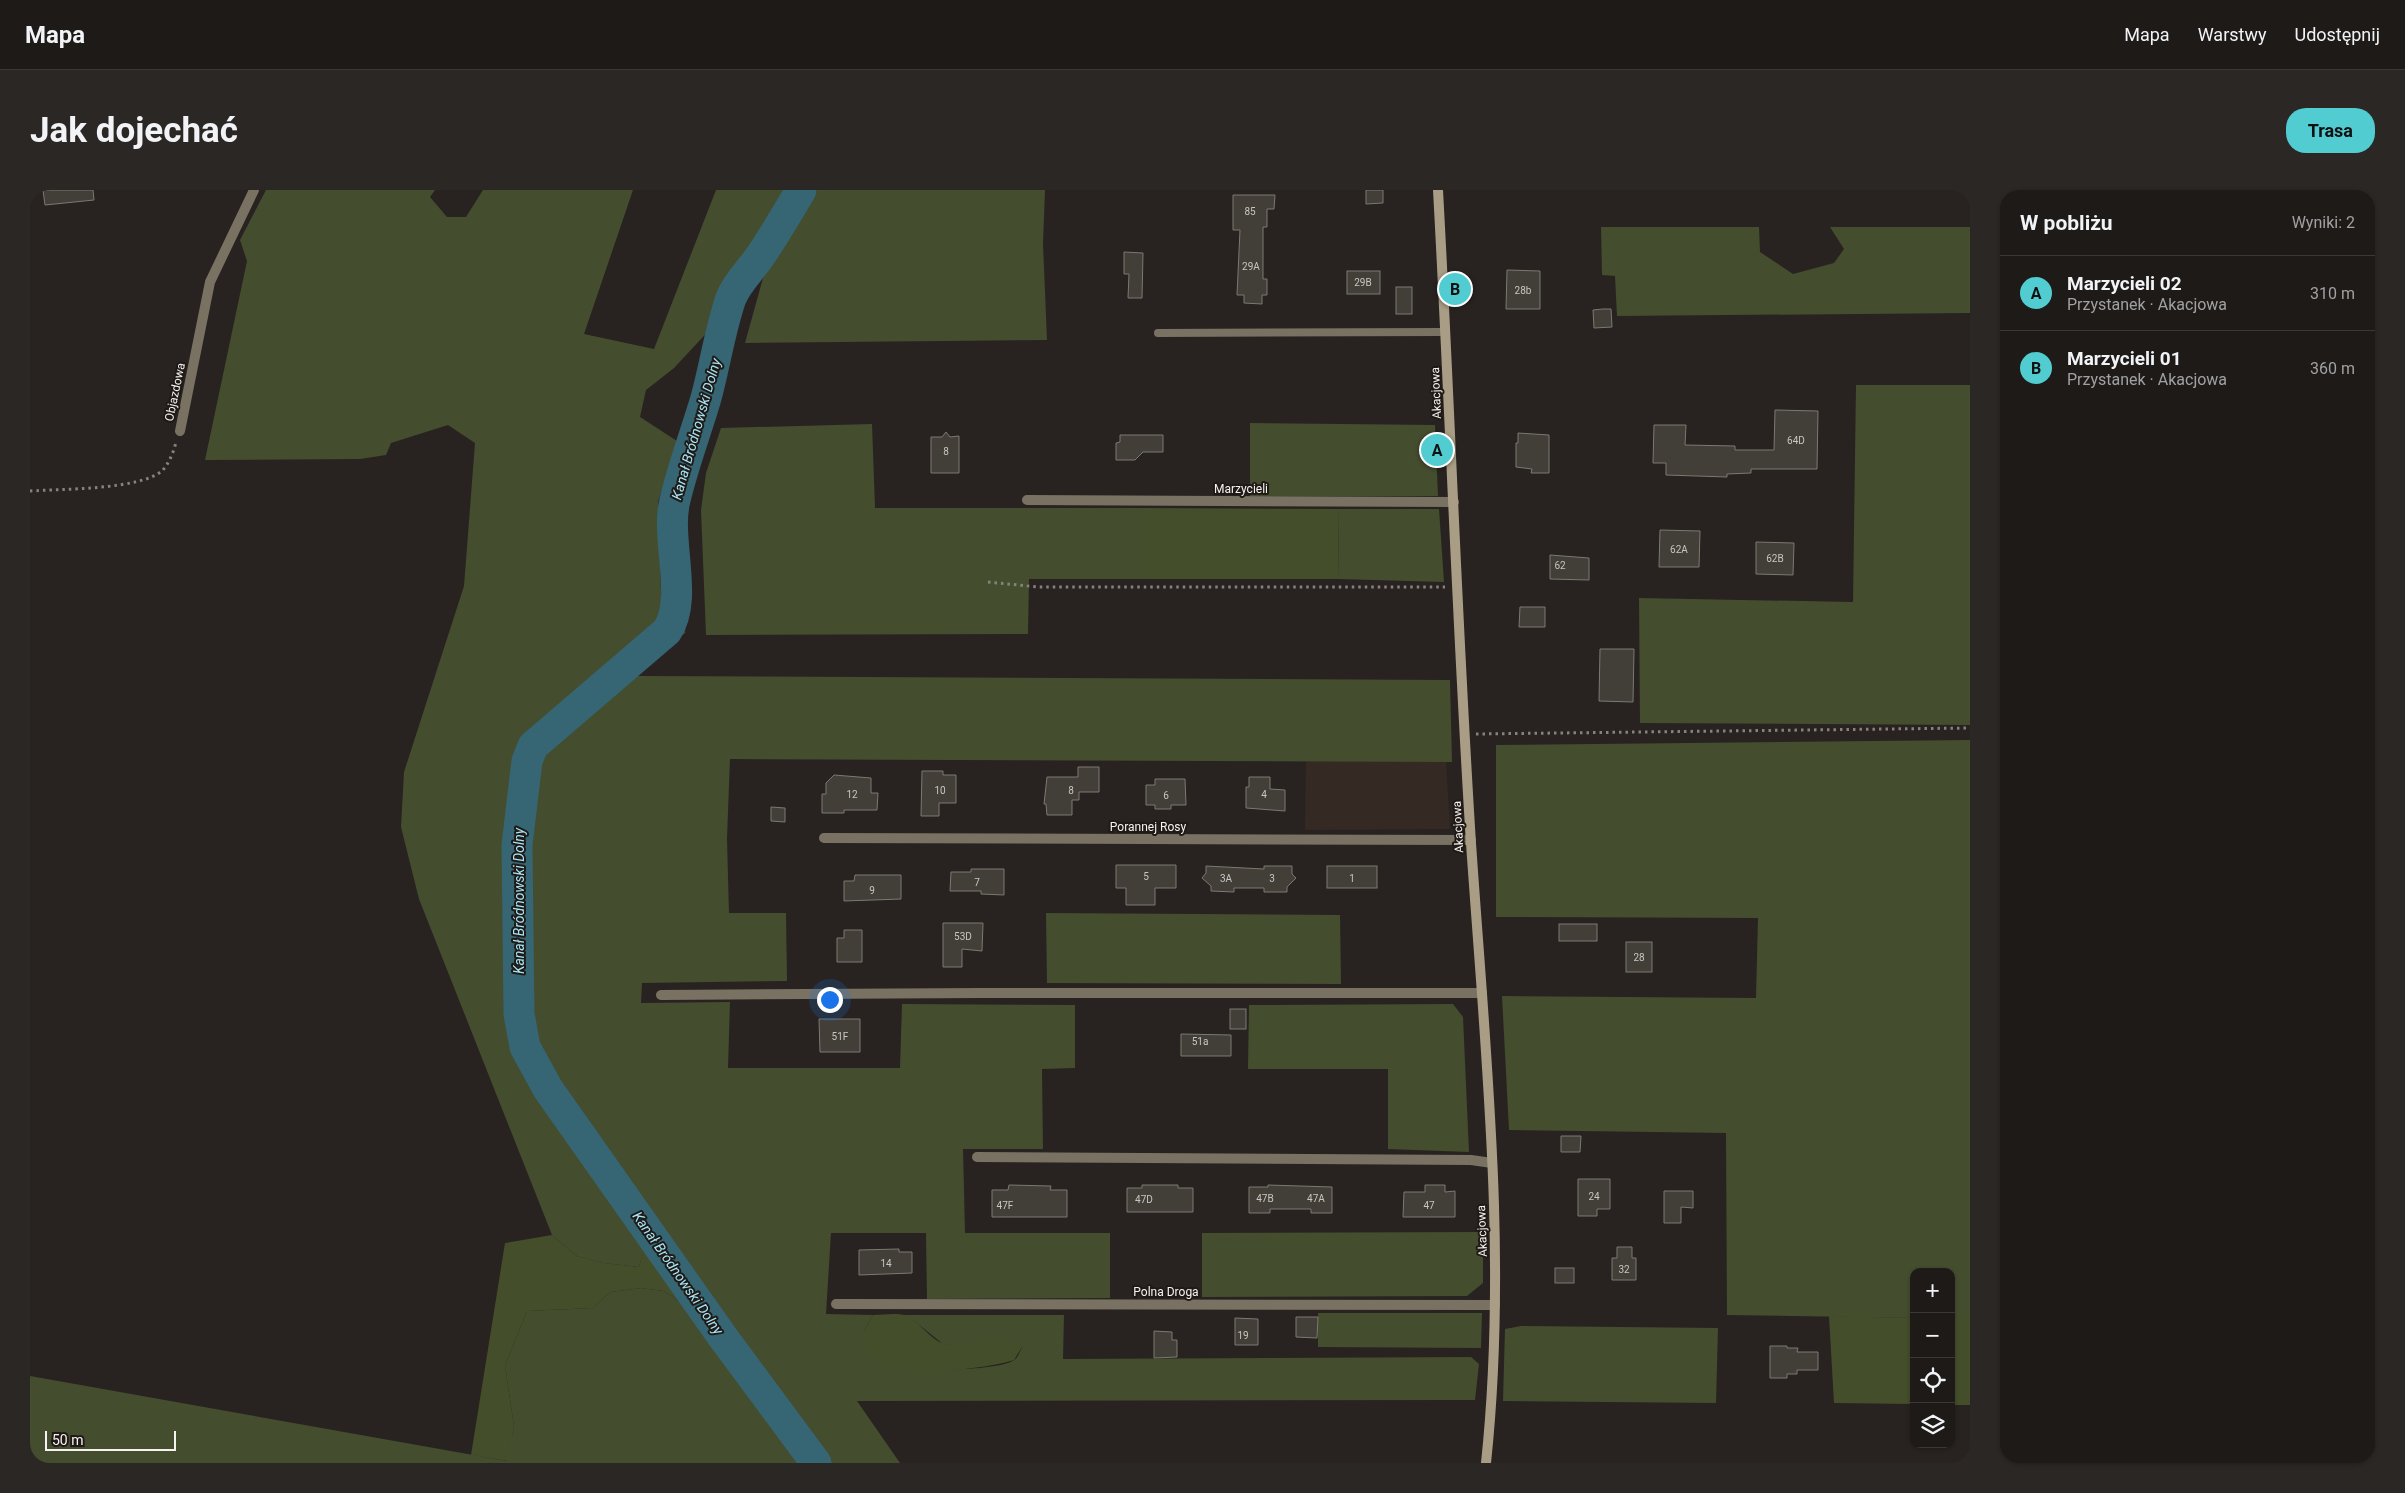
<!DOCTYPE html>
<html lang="pl">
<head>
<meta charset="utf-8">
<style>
	:root { --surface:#1e1a18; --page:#2b2725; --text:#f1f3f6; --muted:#a1a1a2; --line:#3c3837; --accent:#51ccd1 }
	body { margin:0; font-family:Roboto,sans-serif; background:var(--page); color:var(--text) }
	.controls { position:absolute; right:15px; bottom:15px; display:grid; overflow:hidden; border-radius:10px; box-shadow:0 1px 4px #0004 }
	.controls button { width:45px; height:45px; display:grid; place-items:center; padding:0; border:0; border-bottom:1px solid var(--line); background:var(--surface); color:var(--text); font:25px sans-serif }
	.scale { position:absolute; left:15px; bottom:12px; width:131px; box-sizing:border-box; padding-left:5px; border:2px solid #f6f2f0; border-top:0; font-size:14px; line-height:18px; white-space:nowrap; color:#f6f2f0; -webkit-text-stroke:4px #1f1a16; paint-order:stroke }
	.you { position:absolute; left:799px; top:809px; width:18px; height:18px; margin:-12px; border:4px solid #fff; border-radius:50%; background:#1a73e8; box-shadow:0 0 0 8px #1a73e833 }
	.badge { display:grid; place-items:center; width:32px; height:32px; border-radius:50%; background:var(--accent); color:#111; font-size:16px; font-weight:700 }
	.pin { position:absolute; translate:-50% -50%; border:2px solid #fff; box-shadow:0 1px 5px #0006 }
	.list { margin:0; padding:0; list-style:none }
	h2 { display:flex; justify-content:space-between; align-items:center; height:65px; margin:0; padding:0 20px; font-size:21px }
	h2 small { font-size:16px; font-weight:400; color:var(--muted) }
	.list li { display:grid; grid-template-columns:32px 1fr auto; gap:15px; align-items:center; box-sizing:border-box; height:75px; padding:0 20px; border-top:1px solid var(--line) }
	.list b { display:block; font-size:19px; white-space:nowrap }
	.list p { margin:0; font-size:16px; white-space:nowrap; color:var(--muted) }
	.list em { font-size:16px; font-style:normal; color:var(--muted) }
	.icon { flex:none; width:28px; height:28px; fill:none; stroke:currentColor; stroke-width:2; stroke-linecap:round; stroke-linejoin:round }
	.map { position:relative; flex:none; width:1940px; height:1273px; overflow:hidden; border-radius:20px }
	header { display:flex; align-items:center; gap:30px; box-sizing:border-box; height:70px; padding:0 25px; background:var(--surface); border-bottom:1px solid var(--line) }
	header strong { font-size:24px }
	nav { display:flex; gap:28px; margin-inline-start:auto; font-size:18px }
	.intro { display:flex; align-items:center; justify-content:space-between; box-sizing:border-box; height:120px; padding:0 30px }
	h1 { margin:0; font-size:35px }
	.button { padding:12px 22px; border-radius:20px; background:var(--accent); color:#111; font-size:18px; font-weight:700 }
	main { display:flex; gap:30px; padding:0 30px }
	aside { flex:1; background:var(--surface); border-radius:20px; box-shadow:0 1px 4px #0004 }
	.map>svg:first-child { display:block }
</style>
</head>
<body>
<header>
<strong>Mapa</strong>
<nav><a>Mapa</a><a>Warstwy</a><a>Udostępnij</a></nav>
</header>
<div class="intro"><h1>Jak dojechać</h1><a class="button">Trasa</a></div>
<main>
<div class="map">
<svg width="1940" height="1273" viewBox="0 0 1940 1273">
	<rect width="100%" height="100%" fill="#282320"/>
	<path fill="#342a23" d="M1276,570H1416L1420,639L1275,640Z"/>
	<g fill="#454d2f">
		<path d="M236,0H405L400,7L417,27H436L453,0H603L554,144L624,159L686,0H757L727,47L684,135L644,178L616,200L610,227L647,251L628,312L632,431L656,442L607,486L1420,490L1422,572L700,569L697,649L699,723H756L757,791L612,793L611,813L700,812L698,878H870L872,814L1045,815V878L1012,879L1013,959H933L935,1043H1080V1108L897,1109L896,1043H801L796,1124L843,1125L834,1141L858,1176C880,1181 967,1182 984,1170C988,1168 990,1161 992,1157L975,1149L923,1156L913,1154L883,1130L872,1125H1034L1033,1169L1441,1167L1449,1174L1445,1210L827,1211L870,1273H0V1186L477,1271L484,1236L475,1176L497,1121L563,1118L580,1102L611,1098L634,1101L653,1114L615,1057L609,1077L573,1073L547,1066L522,1045L389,709L371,637L374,582L434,396L445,253L418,235L361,253L356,265L330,269L175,270L217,71L210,50Z"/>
		<path d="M787,0H1015L1013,54L1017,150L715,153L733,88Z"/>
		<path d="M1571,37H1729L1730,62L1763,84L1804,73L1814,59L1800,37H1940V123L1587,126L1585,86L1572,85Z"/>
		<path d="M1826,195H1940V535L1610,533L1609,408L1823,412Z"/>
		<path d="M1220,233L1405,235L1408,306H1220Z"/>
		<path d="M842,234L845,318H1113V389H999L998,444L676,445L671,320L676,283L691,238Z"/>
		<path d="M1309,319H1409L1414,392L1308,389Z"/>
		<path d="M1940,550V1128H1921V1082H1884V1128L1697,1125L1696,943L1479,940L1472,806L1726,808L1728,728L1466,727V555Z"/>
		<path d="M1016,723L1310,725L1311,794L1017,793Z"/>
		<path d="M1423,814L1433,827L1439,962L1358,959V879H1218L1219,815Z"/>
		<path d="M1453,1042V1093L1437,1106L1172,1107V1043Z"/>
		<path d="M1288,1123H1452L1451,1158L1288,1157Z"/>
		<path d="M1491,1136L1688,1138L1686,1213L1473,1211L1475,1139Z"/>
	</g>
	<g fill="#454e2b">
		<path d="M757,0H787L754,54L727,47Z"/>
		<path d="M1113,318L1309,319L1308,389H1113Z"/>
		<path d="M522,1045L547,1066L574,1073L609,1077L615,1056L654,1115L634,1101L611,1098L580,1102L563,1118L497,1121L475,1176L484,1236L478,1271L441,1265L475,1053Z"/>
		<path d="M843,1125C852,1125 865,1123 874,1125C892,1131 901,1155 922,1155C942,1156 976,1138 992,1157L984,1170C956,1179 886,1186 859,1177C847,1172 840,1164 832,1155L834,1141Z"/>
		<path d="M1799,1126L1884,1128V1214L1804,1213Z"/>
		<rect x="1921" y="1128" width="19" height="87"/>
	</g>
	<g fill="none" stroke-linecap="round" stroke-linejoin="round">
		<path stroke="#366573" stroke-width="31" d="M771,0C758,22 745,44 731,65C721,80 708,91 701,108C690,140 685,175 676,208C666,242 653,276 645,310C635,349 659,408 637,441L503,556L497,571L487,655L489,824L495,857L518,899L692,1146L786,1273"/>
	</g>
	<g fill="#423f39" stroke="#7c7872">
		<path d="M13,0H63L64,10L15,15Z"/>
		<path d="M1336,0H1353V13L1336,14Z"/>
		<path d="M1203,5H1245L1244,19H1237V37H1233V89H1237V105H1232V114L1214,113V105H1207L1210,40H1203Z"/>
		<path d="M1094,62L1113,63L1112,108H1098L1099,84H1094Z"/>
		<path d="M1477,80L1510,81V119H1476Z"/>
		<rect x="1317" y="81" width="33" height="23"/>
		<rect x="1366" y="97" width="16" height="27"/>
		<path d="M1573,119H1581L1582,137L1564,138L1563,120Z"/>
		<path d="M1745,220L1788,221L1787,279H1721V283L1697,284V287L1636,285V273H1623L1624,235H1656L1655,255L1705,256V260H1744Z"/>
		<path d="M916,242L920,247L929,246V283H901V247H912Z"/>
		<path d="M1488,243L1519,245V283H1501L1502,279L1486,277V253H1488Z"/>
		<path d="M1090,245H1133V262H1113L1105,270H1086V253L1090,252Z"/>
		<path d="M1630,340L1670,341L1669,377H1629Z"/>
		<path d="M1726,352L1764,353L1763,385L1726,384Z"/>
		<path d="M1520,365L1559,368V390L1520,389Z"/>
		<path d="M1490,417H1515V437H1489Z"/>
		<path d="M1570,459H1604L1603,512L1569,511Z"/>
		<path d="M1048,577H1069V602H1049V610H1042V625H1017L1016,614H1014L1017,587H1048Z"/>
		<path d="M892,581H913V585H926V613H909V626H891Z"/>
		<path d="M804,585L841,588V603H848L847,620H814V623H792V604H796V593Z"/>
		<path d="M1219,587H1240V599L1255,600V621L1216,618V597H1219Z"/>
		<path d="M1125,589H1155L1156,615H1141V619H1125V615H1116V595H1125Z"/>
		<path d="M741,617L755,618V632L741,631Z"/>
		<path d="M1086,675H1146V698H1125V715H1096V698H1086Z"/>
		<path d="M1176,676L1234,679V676H1262V684L1266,688L1257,697V702H1234V698H1204V702L1181,701V696L1172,688L1176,683Z"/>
		<rect x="1297" y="676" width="50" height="22"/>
		<path d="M941,679H974V705L951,704V701H920L921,682H941Z"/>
		<path d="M825,685H871V709L814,711V691H824Z"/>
		<path d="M913,733H953L952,761L932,759V777H913Z"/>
		<rect x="1529" y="734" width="38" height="17"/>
		<path d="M814,740H832V772H807V748H814Z"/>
		<rect x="1596" y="752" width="26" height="30"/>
		<rect x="1200" y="819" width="16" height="20"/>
		<path d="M789,829H830V862H790Z"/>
		<path d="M1151,844L1201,845V866H1151Z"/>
		<path d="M1531,946H1551L1550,962H1531Z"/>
		<path d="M1548,989H1580V1019H1567V1026H1548Z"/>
		<path d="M979,995L1021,996L1020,1000H1037V1027H962V1000H978Z"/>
		<path d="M1112,995H1148V998H1163V1022H1097V998H1112Z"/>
		<path d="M1238,995L1302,997V1023H1281V1019H1240V1023H1219V997H1238Z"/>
		<path d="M1395,995H1415V1002L1425,1001V1027H1373L1374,1002H1395Z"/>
		<path d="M1634,1001H1663V1018L1651,1017V1033H1634Z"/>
		<path d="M1587,1057H1602V1068H1606V1090H1582V1068H1587Z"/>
		<path d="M869,1059V1062H882V1083L829,1085V1060Z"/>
		<rect x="1525" y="1078" width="19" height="15"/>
		<path d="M1266,1127H1288L1287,1148L1266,1147Z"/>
		<path d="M1205,1128L1228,1129V1155H1205Z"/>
		<path d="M1124,1141L1142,1142V1150H1147V1167L1124,1168Z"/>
		<path d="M1740,1156H1757V1158H1768L1767,1162H1788V1180H1767V1184H1757V1188H1740Z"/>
	</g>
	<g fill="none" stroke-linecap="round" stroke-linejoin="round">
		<g stroke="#86827f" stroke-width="3" stroke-dasharray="2.5 4" stroke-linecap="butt">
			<path d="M0,301C30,299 112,300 133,280C139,273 144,261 146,252"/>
			<path d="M958,392L1008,397H1415"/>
			<path d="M1446,544L1940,538"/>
		</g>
		<path stroke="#797262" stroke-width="8" d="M1128,143L1416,142"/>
		<g stroke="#797262" stroke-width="10">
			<path d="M150,241L180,92L224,0"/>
			<path d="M997,310L1424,312"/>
			<path d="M794,648L1441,650"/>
			<path d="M631,805L951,803H1452"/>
			<path d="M947,967L1441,970L1462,973"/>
			<path d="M806,1114L1465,1115"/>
		</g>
		<path stroke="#a99e85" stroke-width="10" d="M1408,0C1420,217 1427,435 1441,653C1455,859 1478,1066 1456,1273"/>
	</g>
	<g text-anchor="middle" stroke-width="4" stroke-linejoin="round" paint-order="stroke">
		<g font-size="10" fill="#c9c5c2">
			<text x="1220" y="25">85</text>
			<text x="1221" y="80">29A</text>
			<text x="1333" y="96">29B</text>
			<text x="1493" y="104">28b</text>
			<text x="1766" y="254">64D</text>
			<text x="916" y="265">8</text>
			<text x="1649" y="363">62A</text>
			<text x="1745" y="372">62B</text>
			<text x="1530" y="379">62</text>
			<text x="910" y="604">10</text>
			<text x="1041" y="604">8</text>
			<text x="822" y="608">12</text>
			<text x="1234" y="608">4</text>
			<text x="1136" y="609">6</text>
			<text x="1116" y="690">5</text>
			<text x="1196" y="692">3A</text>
			<text x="1242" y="692">3</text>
			<text x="1322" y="692">1</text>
			<text x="947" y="696">7</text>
			<text x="842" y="704">9</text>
			<text x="933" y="750">53D</text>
			<text x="1609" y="771">28</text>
			<text x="810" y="850">51F</text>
			<text x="1170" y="855">51a</text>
			<text x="1564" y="1010">24</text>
			<text x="1235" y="1012">47B</text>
			<text x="1286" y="1012">47A</text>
			<text x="1114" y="1013">47D</text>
			<text x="975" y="1019">47F</text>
			<text x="1399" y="1019">47</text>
			<text x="856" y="1077">14</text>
			<text x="1594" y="1083">32</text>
			<text x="1213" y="1149">19</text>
		</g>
		<g font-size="12" fill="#f6f2f0" stroke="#1f1a16">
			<text transform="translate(145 202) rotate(-78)" y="4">Objazdowa</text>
			<text transform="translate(1406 203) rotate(-92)" y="4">Akacjowa</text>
			<text x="1211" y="303">Marzycieli</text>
			<text x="1118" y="641">Porannej Rosy</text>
			<text transform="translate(1428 637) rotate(-93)" y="4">Akacjowa</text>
			<text transform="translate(1452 1041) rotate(-92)" y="4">Akacjowa</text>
			<text x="1136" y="1106">Polna Droga</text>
		</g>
		<g font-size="14" font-style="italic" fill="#a7e5f8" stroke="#1f1a16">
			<text transform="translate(666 239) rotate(-74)" y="5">Kanał Bródnowski Dolny</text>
			<text transform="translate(489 711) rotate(-90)" y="5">Kanał Bródnowski Dolny</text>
			<text transform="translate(648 1083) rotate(55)" y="5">Kanał Bródnowski Dolny</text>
		</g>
	</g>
</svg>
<div class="controls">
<button>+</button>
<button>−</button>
<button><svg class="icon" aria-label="locate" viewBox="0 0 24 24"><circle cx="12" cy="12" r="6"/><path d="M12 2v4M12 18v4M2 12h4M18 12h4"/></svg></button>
<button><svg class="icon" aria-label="layers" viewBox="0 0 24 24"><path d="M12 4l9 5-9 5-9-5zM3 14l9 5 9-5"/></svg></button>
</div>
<div class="scale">50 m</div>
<div class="you"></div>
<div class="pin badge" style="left:1407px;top:260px">A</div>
<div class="pin badge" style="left:1425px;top:99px">B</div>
</div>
<aside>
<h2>W pobliżu<small>Wyniki: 2</small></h2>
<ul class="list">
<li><span class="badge">A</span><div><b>Marzycieli 02</b><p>Przystanek · Akacjowa</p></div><em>310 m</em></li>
<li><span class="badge">B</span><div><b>Marzycieli 01</b><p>Przystanek · Akacjowa</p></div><em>360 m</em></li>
</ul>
</aside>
</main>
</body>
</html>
